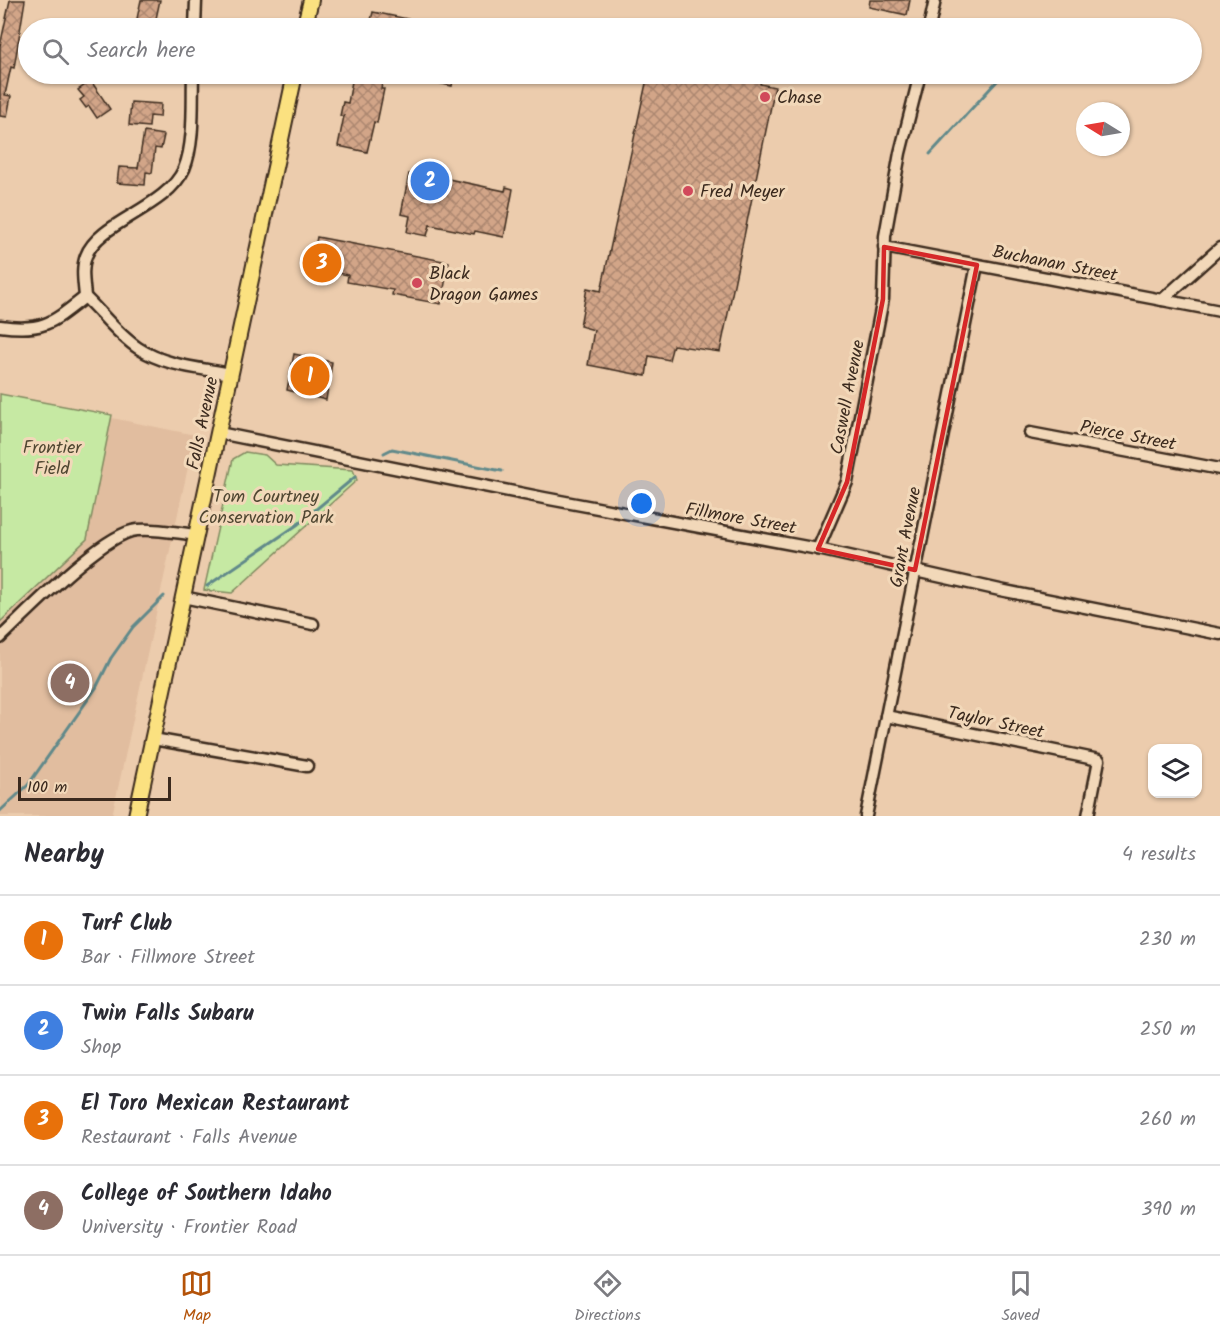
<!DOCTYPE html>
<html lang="en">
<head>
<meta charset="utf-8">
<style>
	:root { --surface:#fff; --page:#f7f7f7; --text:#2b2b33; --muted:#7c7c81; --line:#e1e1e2; --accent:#b45309 }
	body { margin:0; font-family:Kalam,sans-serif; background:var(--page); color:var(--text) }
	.controls { position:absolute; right:18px; bottom:18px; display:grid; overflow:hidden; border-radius:12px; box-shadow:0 2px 4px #0004 }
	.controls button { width:54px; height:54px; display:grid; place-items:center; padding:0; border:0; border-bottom:2px solid var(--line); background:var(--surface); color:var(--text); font:30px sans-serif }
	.compass { position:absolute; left:1076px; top:102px; width:54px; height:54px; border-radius:50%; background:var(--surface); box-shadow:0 2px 4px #0004; rotate:281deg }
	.scale { position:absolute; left:18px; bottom:15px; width:153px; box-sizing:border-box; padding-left:6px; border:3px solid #3b2a1e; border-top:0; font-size:16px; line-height:21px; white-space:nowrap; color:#3b2a1e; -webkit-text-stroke:4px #f2d8b9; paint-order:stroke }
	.you { position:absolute; left:642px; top:504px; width:21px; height:21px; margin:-15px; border:4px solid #fff; border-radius:50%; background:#1a73e8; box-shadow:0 0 0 9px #1a73e833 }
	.badge { display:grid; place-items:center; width:39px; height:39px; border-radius:50%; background:var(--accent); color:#fff; font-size:20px; font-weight:700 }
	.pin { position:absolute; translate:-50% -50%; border:3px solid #fff; box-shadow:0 2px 6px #0006 }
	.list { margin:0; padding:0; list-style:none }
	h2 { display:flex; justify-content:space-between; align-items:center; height:78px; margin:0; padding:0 24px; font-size:26px }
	h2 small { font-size:20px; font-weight:400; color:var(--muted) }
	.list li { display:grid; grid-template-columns:39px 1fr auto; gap:18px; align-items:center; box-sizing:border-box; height:90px; padding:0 24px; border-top:2px solid var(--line) }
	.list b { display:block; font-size:22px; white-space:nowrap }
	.list p { margin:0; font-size:20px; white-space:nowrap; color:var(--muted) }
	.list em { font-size:20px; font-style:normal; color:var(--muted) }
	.icon { flex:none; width:33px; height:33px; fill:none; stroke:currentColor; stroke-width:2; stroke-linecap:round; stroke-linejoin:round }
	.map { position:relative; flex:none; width:1220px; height:816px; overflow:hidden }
	.search { position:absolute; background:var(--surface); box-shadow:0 2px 4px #0004; left:18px; right:18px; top:18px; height:66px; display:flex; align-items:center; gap:15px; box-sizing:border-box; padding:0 21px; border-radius:33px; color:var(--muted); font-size:22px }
	.sheet { height:438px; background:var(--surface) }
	nav { display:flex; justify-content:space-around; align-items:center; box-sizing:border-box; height:84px; border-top:2px solid var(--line); background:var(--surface); font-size:16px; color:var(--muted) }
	nav a { display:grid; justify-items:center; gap:3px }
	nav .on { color:var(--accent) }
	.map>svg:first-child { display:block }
</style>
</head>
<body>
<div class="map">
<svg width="1220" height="816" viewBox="0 0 1220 816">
	<defs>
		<pattern id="building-cross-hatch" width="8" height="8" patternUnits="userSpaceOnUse" patternTransform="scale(1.5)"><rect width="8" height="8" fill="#d2a588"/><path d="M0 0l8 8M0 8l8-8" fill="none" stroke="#ac876f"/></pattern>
	</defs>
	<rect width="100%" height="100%" fill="#ecccad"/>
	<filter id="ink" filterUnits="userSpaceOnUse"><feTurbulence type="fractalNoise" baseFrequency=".0167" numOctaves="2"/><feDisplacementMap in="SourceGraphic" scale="12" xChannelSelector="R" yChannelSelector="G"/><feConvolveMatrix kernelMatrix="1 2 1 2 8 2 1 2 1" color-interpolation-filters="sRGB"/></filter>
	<g filter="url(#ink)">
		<path fill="#e1bd9f" d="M0,395L195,435L112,816H0Z"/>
		<g fill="#c6e9a3" stroke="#808a60" stroke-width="1.5">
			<path d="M0,394L112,415L87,539L0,622Z"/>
			<path d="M245,452L265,455L276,465L353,470L357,480L232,593L204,590L233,459Z"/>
		</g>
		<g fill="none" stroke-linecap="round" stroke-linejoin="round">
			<g stroke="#60898a" stroke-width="3">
				<path d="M930,154L998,80L999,74"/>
				<path d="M384,453L392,449L502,471"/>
				<path d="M207,586L297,525L355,477"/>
				<path d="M0,811L28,785L96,688L111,658L133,627L164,596"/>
			</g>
		</g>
		<g fill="url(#building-cross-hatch)" stroke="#3b2a1e" stroke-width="1.5">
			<path d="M10,0H25L14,68L11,67L5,95L11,96L7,117L0,116V46Z"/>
			<path d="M141,0H160L154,28H135Z"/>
			<path d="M870,0H910L907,15L869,7Z"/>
			<path d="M373,12L408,19L406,28H369Z"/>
			<path d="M361,74H384L381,89H384L377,123L374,122L367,152L338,146L344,116H340L343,102L348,103L353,76L360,78Z"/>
			<path d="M411,74H454L452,86L411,77Z"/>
			<path d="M648,74H754L762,75L760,84L775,87L720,352L673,345L669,360L649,356L646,376L588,365L594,330L580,326L587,288L601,291Z"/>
			<path d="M91,81L110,109L97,118L89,106L86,108L80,100L84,97L78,90Z"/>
			<path d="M131,102L161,104L160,117L150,116L149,127L129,125Z"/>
			<path d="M144,132L164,135L161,149L155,148L152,173L146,172L145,185L117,183L119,167L138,168Z"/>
			<path d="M409,174L439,180V177L505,191L506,187L513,189L504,237L475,231L474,234L430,225L427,236L407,232L410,216L401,214Z"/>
			<path d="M317,237L449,262L441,304L392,295L393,290L347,282L348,275L311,268Z"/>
			<path d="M294,354L332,362L326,400L287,390Z"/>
		</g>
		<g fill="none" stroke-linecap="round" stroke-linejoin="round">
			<defs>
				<g id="minor">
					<path d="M195,28L196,0"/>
					<path d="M929,28L935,0"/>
					<path d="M884,247L1220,311"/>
					<path d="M85,297C102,313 118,335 138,348C165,366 200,368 231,374"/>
					<path d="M1162,300L1220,248"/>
					<path d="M0,326C43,332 52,323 85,297C84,283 81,269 86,256C99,221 166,209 184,169C195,143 192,102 193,74"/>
					<path d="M219,433L544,498L818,549L1000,590L1220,634"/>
					<path d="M1030,433L1220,469"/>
					<path d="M818,549L847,482L883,299L885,236L900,153L920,74"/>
					<path d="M183,597L313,624"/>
					<path d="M0,638C27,613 103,533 137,530C156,528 177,533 197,535"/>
					<path d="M886,716L1099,760L1088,816"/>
					<path d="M153,739L307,766"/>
					<path d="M866,816L977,265"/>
				</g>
				<g id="major">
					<path d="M304,28L311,0"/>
					<path d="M136,816L295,74"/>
				</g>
			</defs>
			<use href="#minor" stroke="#3b2a1e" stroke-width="15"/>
			<use href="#major" stroke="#3b2a1e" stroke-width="18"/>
			<use href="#minor" stroke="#f2d8b9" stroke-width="10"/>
			<use href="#major" stroke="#fbe180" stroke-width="14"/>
		</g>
	</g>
	<path fill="none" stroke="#d62828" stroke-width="4.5" stroke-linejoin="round" d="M884,247L977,265L915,570L818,549L847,482L883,299Z"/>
	<g fill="#d1495b" stroke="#f2d8b9" stroke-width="2">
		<circle cx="765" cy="97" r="6"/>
		<circle cx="688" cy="191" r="6"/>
		<circle cx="417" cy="283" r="6"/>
	</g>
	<g text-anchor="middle" stroke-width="6" stroke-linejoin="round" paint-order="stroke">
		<g font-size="18" fill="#3b2a1e" stroke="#f2d8b9" text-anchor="start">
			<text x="777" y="103">Chase</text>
			<text x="700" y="197">Fred Meyer</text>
			<text x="429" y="279">Black<tspan x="429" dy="21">Dragon Games</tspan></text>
		</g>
		<g font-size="18" fill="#3b2a1e" stroke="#f2d8b9">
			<text transform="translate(1055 263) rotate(11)" y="6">Buchanan Street</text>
			<text transform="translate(847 397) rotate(-79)" y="6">Caswell Avenue</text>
			<text transform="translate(202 423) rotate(-78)" y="6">Falls Avenue</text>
			<text transform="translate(1128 435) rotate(11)" y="6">Pierce Street</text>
			<text transform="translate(741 518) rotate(10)" y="6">Fillmore Street</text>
			<text transform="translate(905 537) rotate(-79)" y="6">Grant Avenue</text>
			<text transform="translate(996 722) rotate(12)" y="6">Taylor Street</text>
		</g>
		<g font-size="18" fill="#504732" stroke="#f2d8b9">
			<text x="52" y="453">Frontier<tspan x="52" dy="21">Field</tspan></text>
			<text x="266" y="502">Tom Courtney<tspan x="266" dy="21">Conservation Park</tspan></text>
		</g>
	</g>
</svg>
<div class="controls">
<button><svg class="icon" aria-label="layers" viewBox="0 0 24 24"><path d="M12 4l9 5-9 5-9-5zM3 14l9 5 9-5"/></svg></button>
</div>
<svg class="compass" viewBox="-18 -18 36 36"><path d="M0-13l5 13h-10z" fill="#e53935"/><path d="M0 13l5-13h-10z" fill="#7c7c81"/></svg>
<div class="scale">100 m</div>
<div class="you"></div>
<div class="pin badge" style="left:310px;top:376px;background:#e8710a">1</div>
<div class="pin badge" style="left:430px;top:181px;background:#3f7fe0">2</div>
<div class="pin badge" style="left:322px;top:263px;background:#e8710a">3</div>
<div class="pin badge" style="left:70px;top:683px;background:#8d6e63">4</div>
<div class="search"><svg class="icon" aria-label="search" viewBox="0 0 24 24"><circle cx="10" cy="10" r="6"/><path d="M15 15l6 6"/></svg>Search here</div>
</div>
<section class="sheet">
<h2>Nearby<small>4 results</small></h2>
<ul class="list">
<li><span class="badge" style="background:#e8710a">1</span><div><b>Turf Club</b><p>Bar · Fillmore Street</p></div><em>230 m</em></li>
<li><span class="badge" style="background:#3f7fe0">2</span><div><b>Twin Falls Subaru</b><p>Shop</p></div><em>250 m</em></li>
<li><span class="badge" style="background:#e8710a">3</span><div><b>El Toro Mexican Restaurant</b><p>Restaurant · Falls Avenue</p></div><em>260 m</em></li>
<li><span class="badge" style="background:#8d6e63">4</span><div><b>College of Southern Idaho</b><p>University · Frontier Road</p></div><em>390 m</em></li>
</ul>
</section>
<nav>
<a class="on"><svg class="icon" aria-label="map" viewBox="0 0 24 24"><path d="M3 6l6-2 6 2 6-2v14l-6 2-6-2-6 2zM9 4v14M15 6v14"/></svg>Map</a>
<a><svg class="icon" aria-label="directions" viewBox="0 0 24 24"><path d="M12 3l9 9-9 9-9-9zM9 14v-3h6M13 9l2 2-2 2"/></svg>Directions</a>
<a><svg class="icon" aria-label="saved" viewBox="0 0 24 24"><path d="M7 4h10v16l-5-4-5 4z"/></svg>Saved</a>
</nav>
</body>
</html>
